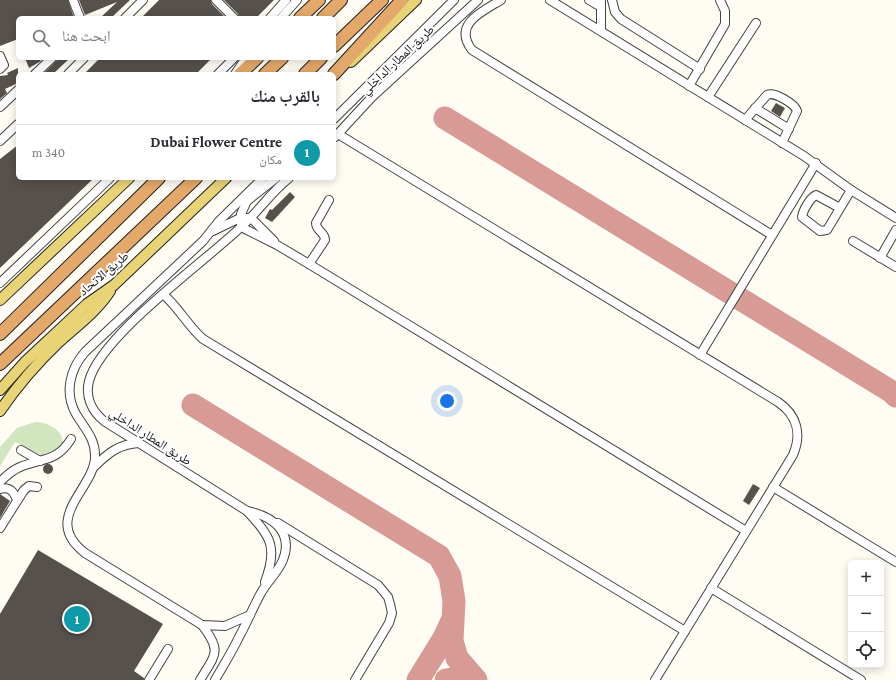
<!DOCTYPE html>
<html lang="ar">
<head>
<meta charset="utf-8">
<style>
	:root { --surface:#fff; --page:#f2f2f3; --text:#2b2b33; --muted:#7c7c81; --line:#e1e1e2; --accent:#b03736 }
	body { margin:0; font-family:"Crimson Pro","Noto Naskh Arabic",serif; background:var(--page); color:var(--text); direction:rtl }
	.controls { position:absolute; right:12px; bottom:12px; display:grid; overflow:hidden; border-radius:6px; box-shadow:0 2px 10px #0003 }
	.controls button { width:36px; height:36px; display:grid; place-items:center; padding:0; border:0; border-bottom:1px solid var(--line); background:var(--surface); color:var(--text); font:20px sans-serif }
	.you { position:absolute; left:447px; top:401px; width:14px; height:14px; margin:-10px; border:3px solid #fff; border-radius:50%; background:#1a73e8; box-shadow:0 0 0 6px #1a73e833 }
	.badge { display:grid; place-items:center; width:26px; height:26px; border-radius:50%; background:var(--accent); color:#fff; font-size:13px; font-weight:700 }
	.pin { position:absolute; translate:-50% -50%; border:2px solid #fff; box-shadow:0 1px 4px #0006 }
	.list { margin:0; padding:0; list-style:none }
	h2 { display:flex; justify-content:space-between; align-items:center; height:52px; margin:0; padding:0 16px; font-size:17px }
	h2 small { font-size:13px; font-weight:400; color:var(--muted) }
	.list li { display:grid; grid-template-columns:26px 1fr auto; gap:12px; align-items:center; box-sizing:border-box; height:56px; padding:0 16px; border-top:1px solid var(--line) }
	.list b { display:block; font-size:15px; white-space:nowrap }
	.list p { margin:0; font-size:13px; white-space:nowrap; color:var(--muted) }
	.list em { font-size:13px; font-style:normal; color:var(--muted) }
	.icon { flex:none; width:22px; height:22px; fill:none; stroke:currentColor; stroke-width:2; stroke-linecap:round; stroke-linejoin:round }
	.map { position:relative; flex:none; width:896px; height:680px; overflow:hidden; direction:ltr }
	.search { position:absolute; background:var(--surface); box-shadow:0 2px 10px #0003; left:16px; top:16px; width:320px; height:44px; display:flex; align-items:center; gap:10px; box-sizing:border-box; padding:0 14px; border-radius:6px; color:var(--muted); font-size:15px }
	.panel { position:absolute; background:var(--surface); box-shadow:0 2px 10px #0003; left:16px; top:72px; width:320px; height:108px; border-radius:6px; direction:rtl }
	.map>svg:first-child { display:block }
</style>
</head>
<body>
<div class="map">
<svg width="896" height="680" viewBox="0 0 896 680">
	<rect width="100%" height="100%" fill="#fefcf3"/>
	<path fill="#d1e5bf" d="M35,422C47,422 64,430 63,444L51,455L43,456L15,442L0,466V447L17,428Z"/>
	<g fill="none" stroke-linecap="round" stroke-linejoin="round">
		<g stroke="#d79a94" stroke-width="23">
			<path d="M445,118L892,392L896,396"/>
			<path d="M193,405L439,556L450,576L454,601L452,641L457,658L476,680"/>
			<path d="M418,680L444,638L452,621"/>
			<path d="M446,680L458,678L464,680"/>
		</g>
	</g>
	<g fill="#57514d">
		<path d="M0,0H68L74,18H18V39L0,46Z"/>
		<path d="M79,0H130L111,18H100L117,2L85,15Z"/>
		<path d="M159,0H211L212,4L226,18H141Z"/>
		<path d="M224,0H274L256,18H239L238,14Z"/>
		<path d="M25,58H39L41,61L29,68Z"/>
		<path d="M59,58H70L53,74H43Z"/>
		<path d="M100,58H212L196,74H84Z"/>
		<path d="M18,68V83L5,89L7,93L0,99V76L8,75L7,73Z"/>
		<path d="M776,103L785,108L780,117L771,111Z"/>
		<path d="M18,145V178H94L0,268V159Z"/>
		<path d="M290,192L295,197L272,222L265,218L270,209L272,210Z"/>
		<circle cx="48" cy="469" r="5"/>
		<path d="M753,484L760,488L749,505L743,501Z"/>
		<path d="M0,494L10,501L0,518Z"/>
		<path d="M38,550L163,624L134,671L144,678V680H0V614Z"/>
	</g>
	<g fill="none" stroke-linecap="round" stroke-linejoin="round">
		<defs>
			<g id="minor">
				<path d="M73,0L80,18"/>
				<path d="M216,0L234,18"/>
				<path d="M501,0C483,11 452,24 472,50L772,235"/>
				<path d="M550,0L804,156L851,190L896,218"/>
				<path d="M589,0L601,7"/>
				<path d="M601,0V31"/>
				<path d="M612,0L615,12L621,19L700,69"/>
				<path d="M125,18L143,0"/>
				<path d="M270,18L286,0"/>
				<path d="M281,18L297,0"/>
				<path d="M0,56L4,65L0,69"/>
				<path d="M35,74L52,58"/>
				<path d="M68,74L84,58"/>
				<path d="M218,74L234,58"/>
				<path d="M235,74L246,58"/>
				<path d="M689,86L725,24V11L720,0"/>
				<path d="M708,97L756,23"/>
				<path d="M0,107L18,90"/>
				<path d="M755,108L789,129"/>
				<path d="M334,119L454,0"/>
				<path d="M745,120L767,95C774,91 795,104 797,111L782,143"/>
				<path d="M338,134L778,402C797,415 802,434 793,455L655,680"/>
				<path d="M335,137L372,97L478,0"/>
				<path d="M0,141L18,124"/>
				<path d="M276,178L247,201L241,214V224L245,229L277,245L309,264L746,531"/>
				<path d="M840,208L816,195C810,198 803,210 802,217L820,231L827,230L851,190"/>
				<path d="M213,231L240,218H251L274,241"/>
				<path d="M853,241L896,267"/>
				<path d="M880,258L896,230"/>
				<path d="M309,264L325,240C325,232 316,231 316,223L329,200"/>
				<path d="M0,283L110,178"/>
				<path d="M164,295C179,308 188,326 203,339L685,631"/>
				<path d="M700,355L816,163"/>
				<path d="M21,450L40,461"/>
				<path d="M94,467C108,453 119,444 139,443"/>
				<path d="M0,482C6,476 12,470 20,467C42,458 57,462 71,439"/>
				<path d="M773,487L896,562"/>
				<path d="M0,489C10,486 14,492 17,500"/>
				<path d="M247,511C271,537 278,547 265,582"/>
				<path d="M278,523L378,585L388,597L390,604L392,613L389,623L355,680"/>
				<path d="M0,528L24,490L29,486L37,487"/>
				<path d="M711,588L861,680"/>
				<path d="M202,625L225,626L250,615"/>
				<path d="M149,680L168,649"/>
				<path d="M200,680C216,654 222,651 202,625L85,553C41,519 93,490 95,458C96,439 85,429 76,414C64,393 70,369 85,352L203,241L219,221L263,178"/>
				<path d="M215,680C223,666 232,652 239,637C247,623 253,607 261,593C267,582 277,573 282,562C295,533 273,516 247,511L104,421C92,411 85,397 89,381C101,335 206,261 242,226C259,211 271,192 289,178"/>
			</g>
			<g id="major">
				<path d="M351,62L416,0"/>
				<path d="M0,300L129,178"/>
				<path d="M0,390L25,362L54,335L87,304L114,285L226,178"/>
				<path d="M0,411C17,386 38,362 60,341C77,326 97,311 110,291"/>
			</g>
			<g id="highway">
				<path d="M300,18L319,0"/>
				<path d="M323,18L341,0"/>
				<path d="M334,46L382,0"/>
				<path d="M240,74L257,58"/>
				<path d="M265,74L282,58"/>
				<path d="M305,74L321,58"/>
				<path d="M334,74L402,0"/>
				<path d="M0,334L159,178"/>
				<path d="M0,364L196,178"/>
			</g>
		</defs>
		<use href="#minor" stroke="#424242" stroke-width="10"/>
		<use href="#major" stroke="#202020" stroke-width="12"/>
		<use href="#highway" stroke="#202020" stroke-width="14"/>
		<use href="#minor" stroke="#fff" stroke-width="8"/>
		<use href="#major" stroke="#e9d377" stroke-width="10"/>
		<use href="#highway" stroke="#e4a86a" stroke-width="12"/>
	</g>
	<g text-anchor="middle" stroke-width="4" stroke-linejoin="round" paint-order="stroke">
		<g font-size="13" fill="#0f0f0f" stroke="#fff">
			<text transform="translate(397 59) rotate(-43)" y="5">طريق المطار الداخلي</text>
			<text transform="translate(103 273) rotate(-40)" y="5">طريق الاتحاد</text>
			<text transform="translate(151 436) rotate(33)" y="5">طريق المطار الداخلي</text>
		</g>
	</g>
</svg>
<div class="controls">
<button>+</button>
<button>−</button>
<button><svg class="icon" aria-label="locate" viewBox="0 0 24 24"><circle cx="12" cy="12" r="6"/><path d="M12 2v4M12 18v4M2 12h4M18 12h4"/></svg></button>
</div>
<div class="you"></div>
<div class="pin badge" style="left:77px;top:619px;background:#0f9aa8">1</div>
<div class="search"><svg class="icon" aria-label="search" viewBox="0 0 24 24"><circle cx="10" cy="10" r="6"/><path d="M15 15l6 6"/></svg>ابحث هنا</div>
<section class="panel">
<h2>بالقرب منك<small></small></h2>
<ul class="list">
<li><span class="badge" style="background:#0f9aa8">1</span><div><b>Dubai Flower Centre</b><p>مكان</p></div><em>340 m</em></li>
</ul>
</section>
</div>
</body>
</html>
